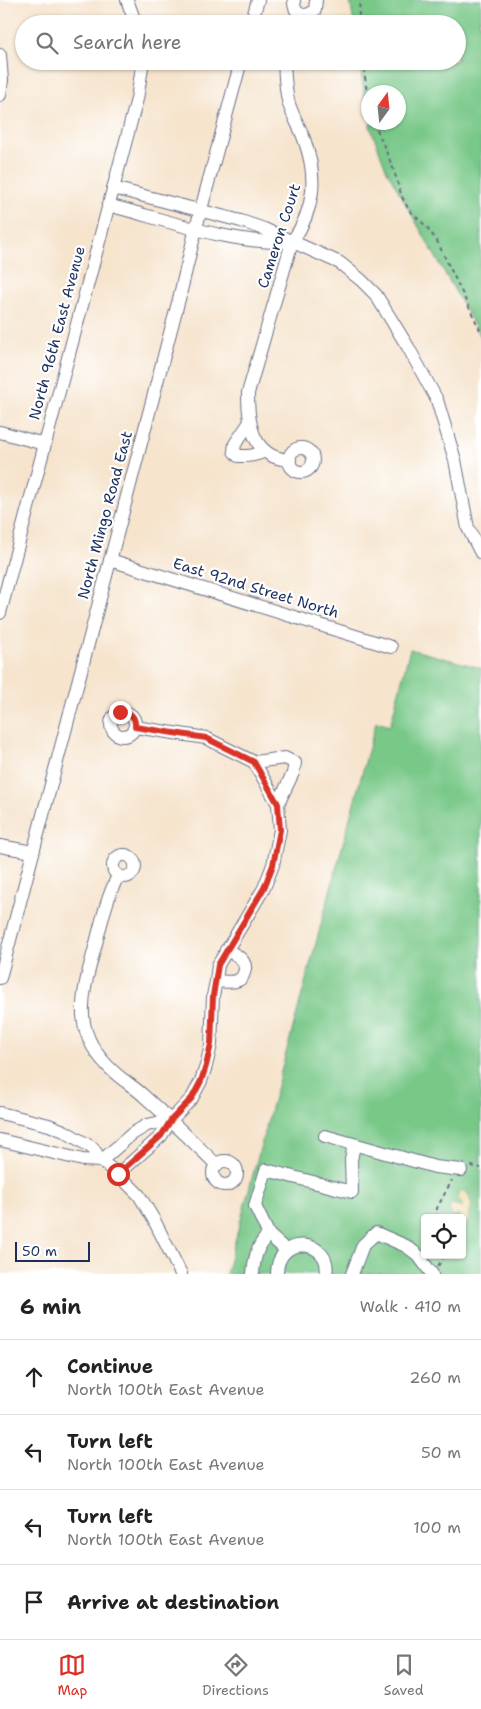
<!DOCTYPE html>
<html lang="en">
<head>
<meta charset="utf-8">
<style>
	:root { --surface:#fff; --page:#f6f6f6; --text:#222; --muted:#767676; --line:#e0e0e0; --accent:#d93025 }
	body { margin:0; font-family:"Shantell Sans",sans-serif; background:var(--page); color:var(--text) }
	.controls { position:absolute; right:15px; bottom:15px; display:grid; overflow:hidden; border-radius:5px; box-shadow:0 1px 4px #0004 }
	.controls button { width:45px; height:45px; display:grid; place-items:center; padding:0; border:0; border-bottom:1px solid var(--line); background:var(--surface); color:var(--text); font:25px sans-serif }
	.compass { position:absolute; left:361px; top:85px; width:45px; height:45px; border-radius:50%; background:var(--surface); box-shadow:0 1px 4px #0004; rotate:15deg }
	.scale { position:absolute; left:15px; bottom:12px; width:75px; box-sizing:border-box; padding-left:5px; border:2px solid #1b2f5e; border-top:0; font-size:14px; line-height:18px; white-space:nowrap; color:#1b2f5e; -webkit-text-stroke:4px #fff; paint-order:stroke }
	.stop { position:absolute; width:15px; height:15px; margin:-11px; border:4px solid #d93025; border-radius:50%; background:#fff }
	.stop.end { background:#d93025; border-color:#fff; box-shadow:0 1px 5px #0008 }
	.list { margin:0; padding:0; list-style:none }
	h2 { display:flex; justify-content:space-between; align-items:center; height:65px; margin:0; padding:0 20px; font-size:21px }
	h2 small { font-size:16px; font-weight:400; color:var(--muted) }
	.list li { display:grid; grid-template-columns:32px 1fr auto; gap:15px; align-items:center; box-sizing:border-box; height:75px; padding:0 20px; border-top:1px solid var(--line) }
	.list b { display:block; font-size:19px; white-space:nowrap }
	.list p { margin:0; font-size:16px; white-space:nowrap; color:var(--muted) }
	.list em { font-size:16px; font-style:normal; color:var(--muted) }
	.icon { flex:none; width:28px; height:28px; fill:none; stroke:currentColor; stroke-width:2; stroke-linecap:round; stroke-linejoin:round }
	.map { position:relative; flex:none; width:481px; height:1274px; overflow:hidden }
	.search { position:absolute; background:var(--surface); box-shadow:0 1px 4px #0004; left:15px; right:15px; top:15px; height:55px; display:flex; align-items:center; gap:12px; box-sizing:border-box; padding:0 18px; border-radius:28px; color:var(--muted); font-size:19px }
	.sheet { height:365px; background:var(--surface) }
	nav { display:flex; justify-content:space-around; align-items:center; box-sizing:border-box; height:70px; border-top:1px solid var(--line); background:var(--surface); font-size:14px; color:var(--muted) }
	nav a { display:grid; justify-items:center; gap:2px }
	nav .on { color:var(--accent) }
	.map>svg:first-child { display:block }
</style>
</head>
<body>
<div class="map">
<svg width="481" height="1274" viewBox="0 0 481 1274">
	<rect width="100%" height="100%" fill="#fff"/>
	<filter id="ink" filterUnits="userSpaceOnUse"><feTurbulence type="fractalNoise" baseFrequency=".02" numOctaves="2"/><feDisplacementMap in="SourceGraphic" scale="10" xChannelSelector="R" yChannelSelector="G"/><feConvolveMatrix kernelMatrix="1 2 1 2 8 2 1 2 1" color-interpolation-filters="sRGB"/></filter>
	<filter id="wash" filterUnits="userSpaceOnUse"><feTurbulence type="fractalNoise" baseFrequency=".0096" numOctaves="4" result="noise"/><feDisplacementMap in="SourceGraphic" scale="20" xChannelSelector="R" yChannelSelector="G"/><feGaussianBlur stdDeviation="1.12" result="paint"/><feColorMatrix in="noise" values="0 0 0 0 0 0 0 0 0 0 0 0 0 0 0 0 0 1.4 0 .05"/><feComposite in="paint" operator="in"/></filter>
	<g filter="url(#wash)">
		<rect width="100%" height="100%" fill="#f6e4cd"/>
		<g fill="#78c888" stroke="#4a7c73" fill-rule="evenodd">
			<path d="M350,0H481V19H479L481,28V337L386,169L370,126V123L398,122V92H368V116L359,61H457V24H354Z"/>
			<path d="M410,649L481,668V1274H226L376,722L390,726ZM425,1218H462V1255H425Z"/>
		</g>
		<path fill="#eeda9e" stroke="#84847e" d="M463,1190L468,1194L472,1205C468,1213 471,1223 462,1229V1218H460L461,1216L458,1214L453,1216L451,1215L449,1206L453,1204L462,1207V1204L457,1198L459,1193Z"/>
	</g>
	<g filter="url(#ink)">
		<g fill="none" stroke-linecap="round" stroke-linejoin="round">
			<defs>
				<g id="minor">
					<path d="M127,0L136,24"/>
					<path d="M294,0C293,14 305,20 315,10L316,0"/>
					<path d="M251,24L258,0"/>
					<path d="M0,55L2,80L0,95"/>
					<path d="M284,61C285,76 285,94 290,107C294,118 300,128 304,139C318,177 315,209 292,242L248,393C248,423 252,458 290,460"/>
					<path d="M113,188L241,221L264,229L340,263L361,280L376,295L408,347L437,400L455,460L468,528L481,553"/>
					<path d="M108,205C163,219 230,244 287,242"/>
					<path d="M250,422L235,444L234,451L238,456C249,456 256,456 265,451"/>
					<path d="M0,432L44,444"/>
					<circle cx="301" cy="460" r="12"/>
					<path d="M110,560L391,647"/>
					<path d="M0,613L137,99L143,61"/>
					<circle cx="123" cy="724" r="12"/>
					<path d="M135,727L206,738L254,762L278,804L280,830L273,865L264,888L218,965L216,981C222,981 230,983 236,981C240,980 243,977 244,973C249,960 235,954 226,950"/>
					<path d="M254,762L285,758L295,763L293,773L278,804"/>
					<path d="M0,846L33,852"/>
					<circle cx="124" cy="866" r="11"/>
					<path d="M118,876C106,899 101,925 94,951C80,1001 72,1035 115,1073C125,1082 136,1088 145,1097C170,1119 193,1142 217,1165"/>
					<path d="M0,978L179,299L196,228L241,61"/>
					<path d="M0,1113L49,1125L64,1131L93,1148L101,1161L118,1174L139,1195L154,1220L181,1274"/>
					<path d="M325,1136L435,1167L461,1170"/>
					<path d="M0,1140L83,1160L101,1161"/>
					<path d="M101,1161L132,1134L147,1125L171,1120"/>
					<circle cx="225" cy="1173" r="12"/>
					<path d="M118,1174L161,1136L171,1120L192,1098L201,1081L206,1066L211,1045L213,996L216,981"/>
					<path d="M269,1235L255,1206L266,1170L352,1192L351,1160L354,1145"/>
					<path d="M253,1274C254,1260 257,1243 269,1235L286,1250"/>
					<path d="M277,1274C277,1232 333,1240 326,1274"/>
					<path d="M352,1274L363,1245L376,1233L406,1246L418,1255L432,1274"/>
				</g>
			</defs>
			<use href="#minor" stroke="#686e85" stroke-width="14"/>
			<g stroke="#686e85" stroke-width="2" stroke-dasharray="4 4" stroke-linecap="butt">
				<path d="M358,24L360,0"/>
				<path d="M363,61L368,101"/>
				<path d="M374,122L393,168L402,197L409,210L426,226L437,241L481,332"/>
				<path d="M471,1166L481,1168"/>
				<path d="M436,1218L437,1208L452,1180"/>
				<path d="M438,1266L445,1255"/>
			</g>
			<use href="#minor" stroke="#fff" stroke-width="12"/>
		</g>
	</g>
	<g fill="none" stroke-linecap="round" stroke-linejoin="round" filter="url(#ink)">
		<path stroke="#d93025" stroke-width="6" d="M118,1174L161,1136L171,1120L192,1098L201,1081L206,1066L211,1044L213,996L218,965L264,888L273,865L280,830L278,804L254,762L206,738L135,727C136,717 130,711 120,712"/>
	</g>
	<g text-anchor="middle" stroke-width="4.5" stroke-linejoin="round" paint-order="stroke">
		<g font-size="15" fill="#1b2f5e" stroke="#fff">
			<text transform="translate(279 236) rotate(-72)" y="5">Cameron Court</text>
			<text transform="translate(57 333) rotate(-75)" y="5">North 96th East Avenue</text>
			<text transform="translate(105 515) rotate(-75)" y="5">North Mingo Road East</text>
			<text transform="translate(256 588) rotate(17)" y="5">East 92nd Street North</text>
		</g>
	</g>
</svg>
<div class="controls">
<button><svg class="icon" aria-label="locate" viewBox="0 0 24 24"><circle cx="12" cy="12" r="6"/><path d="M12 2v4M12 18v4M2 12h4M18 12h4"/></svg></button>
</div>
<svg class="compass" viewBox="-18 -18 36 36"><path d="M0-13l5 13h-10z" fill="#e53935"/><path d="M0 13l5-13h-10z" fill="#767676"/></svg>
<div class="scale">50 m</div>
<div class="stop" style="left:118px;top:1174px"></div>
<div class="stop end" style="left:120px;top:712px"></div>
<div class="search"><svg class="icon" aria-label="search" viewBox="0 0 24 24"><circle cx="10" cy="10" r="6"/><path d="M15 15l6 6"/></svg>Search here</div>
</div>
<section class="sheet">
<h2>6 min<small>Walk · 410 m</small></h2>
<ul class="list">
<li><svg class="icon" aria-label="ahead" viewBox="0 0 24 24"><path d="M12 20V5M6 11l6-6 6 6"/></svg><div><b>Continue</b><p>North 100th East Avenue</p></div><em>260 m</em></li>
<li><svg class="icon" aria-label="left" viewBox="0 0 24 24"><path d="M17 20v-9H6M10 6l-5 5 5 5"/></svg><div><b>Turn left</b><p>North 100th East Avenue</p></div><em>50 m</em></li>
<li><svg class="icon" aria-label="left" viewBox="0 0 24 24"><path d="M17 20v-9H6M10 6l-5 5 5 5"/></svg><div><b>Turn left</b><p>North 100th East Avenue</p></div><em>100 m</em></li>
<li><svg class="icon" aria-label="arrive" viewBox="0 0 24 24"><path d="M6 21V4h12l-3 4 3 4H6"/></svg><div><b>Arrive at destination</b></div></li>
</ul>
</section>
<nav>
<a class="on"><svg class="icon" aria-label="map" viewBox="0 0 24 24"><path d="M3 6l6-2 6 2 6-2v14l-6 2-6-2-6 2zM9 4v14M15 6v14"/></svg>Map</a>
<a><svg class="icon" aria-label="directions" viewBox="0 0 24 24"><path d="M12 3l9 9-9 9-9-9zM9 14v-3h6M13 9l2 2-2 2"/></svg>Directions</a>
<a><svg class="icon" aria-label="saved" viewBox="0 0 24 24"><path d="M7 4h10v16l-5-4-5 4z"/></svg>Saved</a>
</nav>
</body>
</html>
